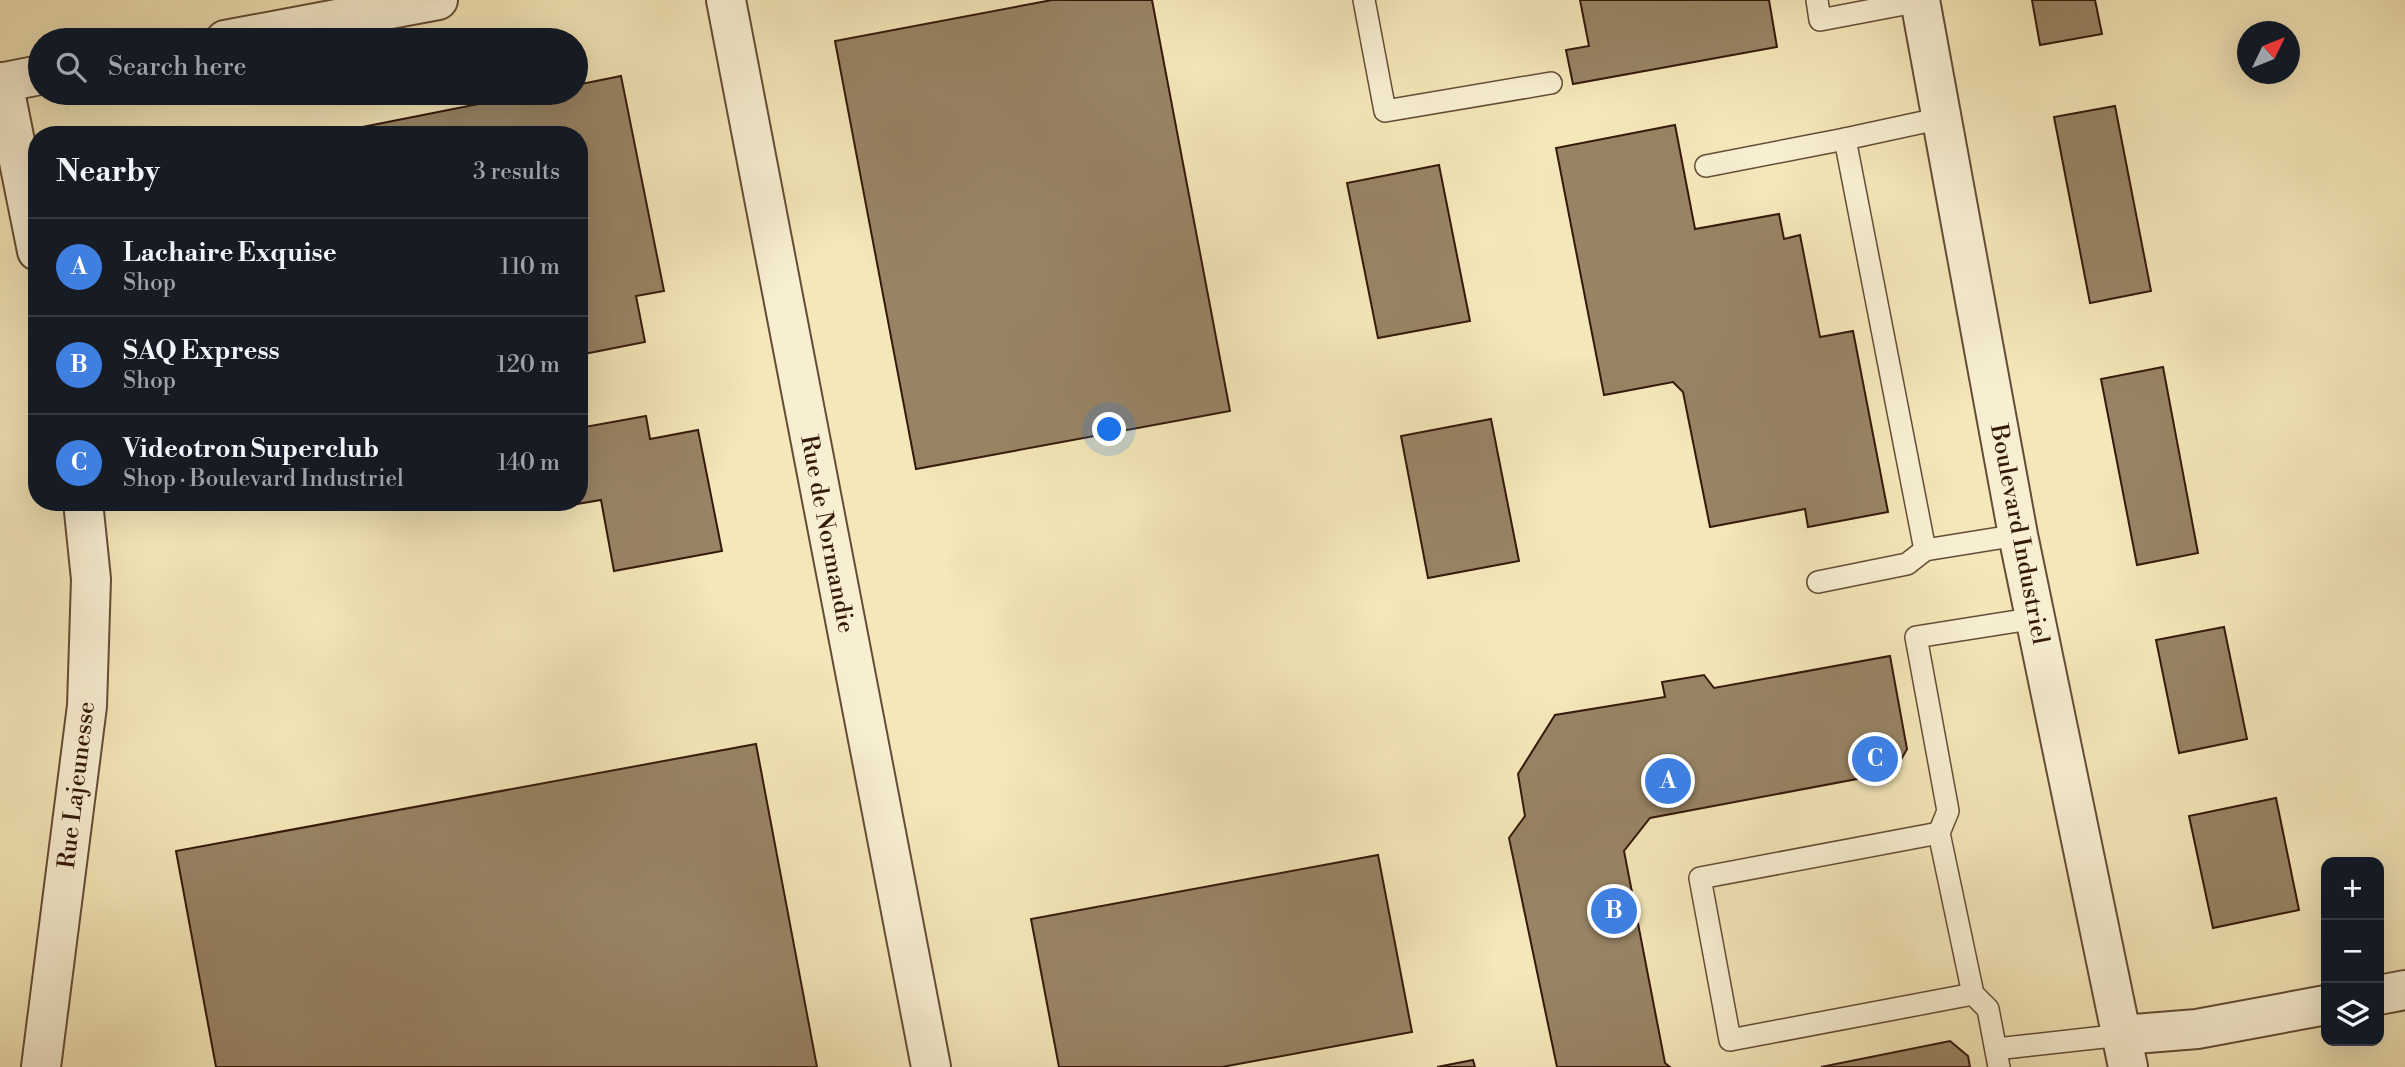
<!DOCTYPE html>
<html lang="en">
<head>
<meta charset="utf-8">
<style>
	:root { --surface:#171b24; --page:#20242c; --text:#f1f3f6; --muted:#9ea1a6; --line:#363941; --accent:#1a73e8 }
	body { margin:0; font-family:"Libre Bodoni",serif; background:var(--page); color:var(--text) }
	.controls { position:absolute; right:21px; bottom:21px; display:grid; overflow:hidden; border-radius:14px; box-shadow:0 7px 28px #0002 }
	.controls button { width:63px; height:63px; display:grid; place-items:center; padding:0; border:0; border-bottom:2px solid var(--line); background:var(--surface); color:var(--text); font:35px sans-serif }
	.compass { position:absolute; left:2237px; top:21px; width:63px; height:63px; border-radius:50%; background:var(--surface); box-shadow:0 7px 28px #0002; rotate:47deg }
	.you { position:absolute; left:1110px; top:430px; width:24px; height:24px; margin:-18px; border:5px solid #fff; border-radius:50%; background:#1a73e8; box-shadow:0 0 0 10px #1a73e833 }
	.badge { display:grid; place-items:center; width:46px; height:46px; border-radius:50%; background:var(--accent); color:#fff; font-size:23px; font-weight:700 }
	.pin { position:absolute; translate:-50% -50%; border:4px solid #fff; box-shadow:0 2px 7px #0006 }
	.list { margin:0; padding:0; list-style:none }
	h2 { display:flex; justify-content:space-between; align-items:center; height:91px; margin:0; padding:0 28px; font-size:30px }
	h2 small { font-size:23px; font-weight:400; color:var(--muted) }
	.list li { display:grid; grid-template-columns:46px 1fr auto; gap:21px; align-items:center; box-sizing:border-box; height:98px; padding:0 28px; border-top:2px solid var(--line) }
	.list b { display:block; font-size:26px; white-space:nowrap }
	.list p { margin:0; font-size:23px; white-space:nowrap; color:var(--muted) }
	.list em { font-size:23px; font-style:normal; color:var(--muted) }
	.icon { flex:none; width:38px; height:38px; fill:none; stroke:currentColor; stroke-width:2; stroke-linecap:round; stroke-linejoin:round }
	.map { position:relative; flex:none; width:2405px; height:1067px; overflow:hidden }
	.search { position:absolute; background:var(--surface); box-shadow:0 7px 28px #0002; left:28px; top:28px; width:560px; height:77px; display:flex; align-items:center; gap:18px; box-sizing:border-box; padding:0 24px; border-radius:38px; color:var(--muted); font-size:26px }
	.panel { position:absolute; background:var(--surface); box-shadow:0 7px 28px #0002; left:28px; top:126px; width:560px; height:385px; border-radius:28px }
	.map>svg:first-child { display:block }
</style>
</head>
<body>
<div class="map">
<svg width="2405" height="1067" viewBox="0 0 2405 1067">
	<rect width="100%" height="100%" fill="#f4e7b9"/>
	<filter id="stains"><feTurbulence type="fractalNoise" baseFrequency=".00286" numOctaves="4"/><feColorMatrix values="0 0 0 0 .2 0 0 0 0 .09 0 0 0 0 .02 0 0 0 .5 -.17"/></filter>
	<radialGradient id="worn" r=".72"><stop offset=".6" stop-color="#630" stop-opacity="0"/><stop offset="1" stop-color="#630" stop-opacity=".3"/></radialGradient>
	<g fill="#988465" stroke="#35190b" stroke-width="2">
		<path d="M1052,0H1152L1230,411L916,469L835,41Z"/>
		<path d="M1580,0H1769L1777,47L1573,84L1566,50L1589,46Z"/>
		<path d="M2032,0H2095L2102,34L2040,45Z"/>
		<path d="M621,76L664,291L636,296L645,342L579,355V135H322L534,93H576V85Z"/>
		<path d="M2115,106L2151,291L2090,303L2054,117Z"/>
		<path d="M1675,125L1695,229L1779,214L1784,239L1800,235L1820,337L1853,331L1888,512L1808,527L1805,509L1710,527L1683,392L1673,382L1604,395L1556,148Z"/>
		<path d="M1439,165L1470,321L1378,338L1347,183Z"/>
		<path d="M2163,367L2198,553L2137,565L2101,379Z"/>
		<path d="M646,416L650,439L698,430L722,551L614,571L601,500L577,504L579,428Z"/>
		<path d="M1491,419L1519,561L1428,578L1401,436Z"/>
		<path d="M2224,627L2247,739L2179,753L2156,640Z"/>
		<path d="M1890,656L1907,749L1894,772L1650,818L1624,851L1665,1063L1670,1067H1557L1509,838L1525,816L1518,774L1555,715L1665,697L1662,682L1704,675L1714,688Z"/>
		<path d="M756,744L817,1067H216L176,851Z"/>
		<path d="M2276,798L2299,910L2213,928L2189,816Z"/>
		<path d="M1378,855L1412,1032L1222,1067H1059L1031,919Z"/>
		<path d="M1950,1041L1968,1056L1970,1067H1821Z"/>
		<path d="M1473,1060L1475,1067H1437Z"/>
	</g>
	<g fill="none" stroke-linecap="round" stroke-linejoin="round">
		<defs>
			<g id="service">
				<path d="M1364,0L1385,111L1551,83"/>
				<path d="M1817,0L1820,20L1920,1"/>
				<path d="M1706,166L1845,139"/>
				<path d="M1925,550L1845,139L1942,118"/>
				<path d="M1818,582L1907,564L1925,550L2018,535"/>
				<path d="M1939,833L1700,878L1730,1040L1973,994"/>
				<path d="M1996,1049L2122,1035"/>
				<path d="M1999,1067L1988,1009L1973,994L1939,833L1948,811L1916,637L2036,618"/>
			</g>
			<g id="minor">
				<path d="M726,0L931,1067"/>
				<path d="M3,82L37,251"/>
				<path d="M2379,995L2405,990"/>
				<path d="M2122,1035L2197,1029L2326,1005"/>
				<path d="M41,1067L87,706L91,579L83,502"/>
			</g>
			<g id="tertiary">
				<path d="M1920,0L2018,535L2128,1067"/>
				<path d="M225,40L438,0"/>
				<path d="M0,83L40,75"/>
			</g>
		</defs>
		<use href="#service" stroke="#654c36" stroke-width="24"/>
		<use href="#minor" stroke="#654c36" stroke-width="42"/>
		<use href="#tertiary" stroke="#654c36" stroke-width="42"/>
		<use href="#service" stroke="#f8efd2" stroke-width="21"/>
		<use href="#minor" stroke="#f8efd2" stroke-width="38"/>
		<use href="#tertiary" stroke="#f8efd2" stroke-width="38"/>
	</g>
	<g text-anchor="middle" stroke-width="5" stroke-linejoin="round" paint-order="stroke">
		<g font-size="24" fill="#35190b" stroke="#f8efd2">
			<text transform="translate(828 534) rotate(79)" y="8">Rue de Normandie</text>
			<text transform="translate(2020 534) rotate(79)" y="8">Boulevard Industriel</text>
			<text transform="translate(76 785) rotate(-83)" y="8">Rue Lajeunesse</text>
		</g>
	</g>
	<rect width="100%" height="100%" filter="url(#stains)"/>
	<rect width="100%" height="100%" fill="url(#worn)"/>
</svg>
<div class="controls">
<button>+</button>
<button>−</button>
<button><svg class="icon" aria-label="layers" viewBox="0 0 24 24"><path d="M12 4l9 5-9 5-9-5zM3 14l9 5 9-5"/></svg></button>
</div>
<svg class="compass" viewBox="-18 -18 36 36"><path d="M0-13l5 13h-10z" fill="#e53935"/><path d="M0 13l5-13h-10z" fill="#9ea1a6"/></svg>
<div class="you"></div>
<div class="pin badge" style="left:1668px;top:781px;background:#3f7fe0">A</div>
<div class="pin badge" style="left:1614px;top:911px;background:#3f7fe0">B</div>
<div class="pin badge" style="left:1875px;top:759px;background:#3f7fe0">C</div>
<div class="search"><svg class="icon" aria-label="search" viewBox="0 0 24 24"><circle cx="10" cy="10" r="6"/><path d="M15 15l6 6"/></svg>Search here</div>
<section class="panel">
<h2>Nearby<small>3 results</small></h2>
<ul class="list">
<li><span class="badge" style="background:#3f7fe0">A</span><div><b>Lachaire Exquise</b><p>Shop</p></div><em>110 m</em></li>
<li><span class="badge" style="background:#3f7fe0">B</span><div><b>SAQ Express</b><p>Shop</p></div><em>120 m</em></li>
<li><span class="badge" style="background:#3f7fe0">C</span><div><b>Videotron Superclub</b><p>Shop · Boulevard Industriel</p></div><em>140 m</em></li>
</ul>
</section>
</div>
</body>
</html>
